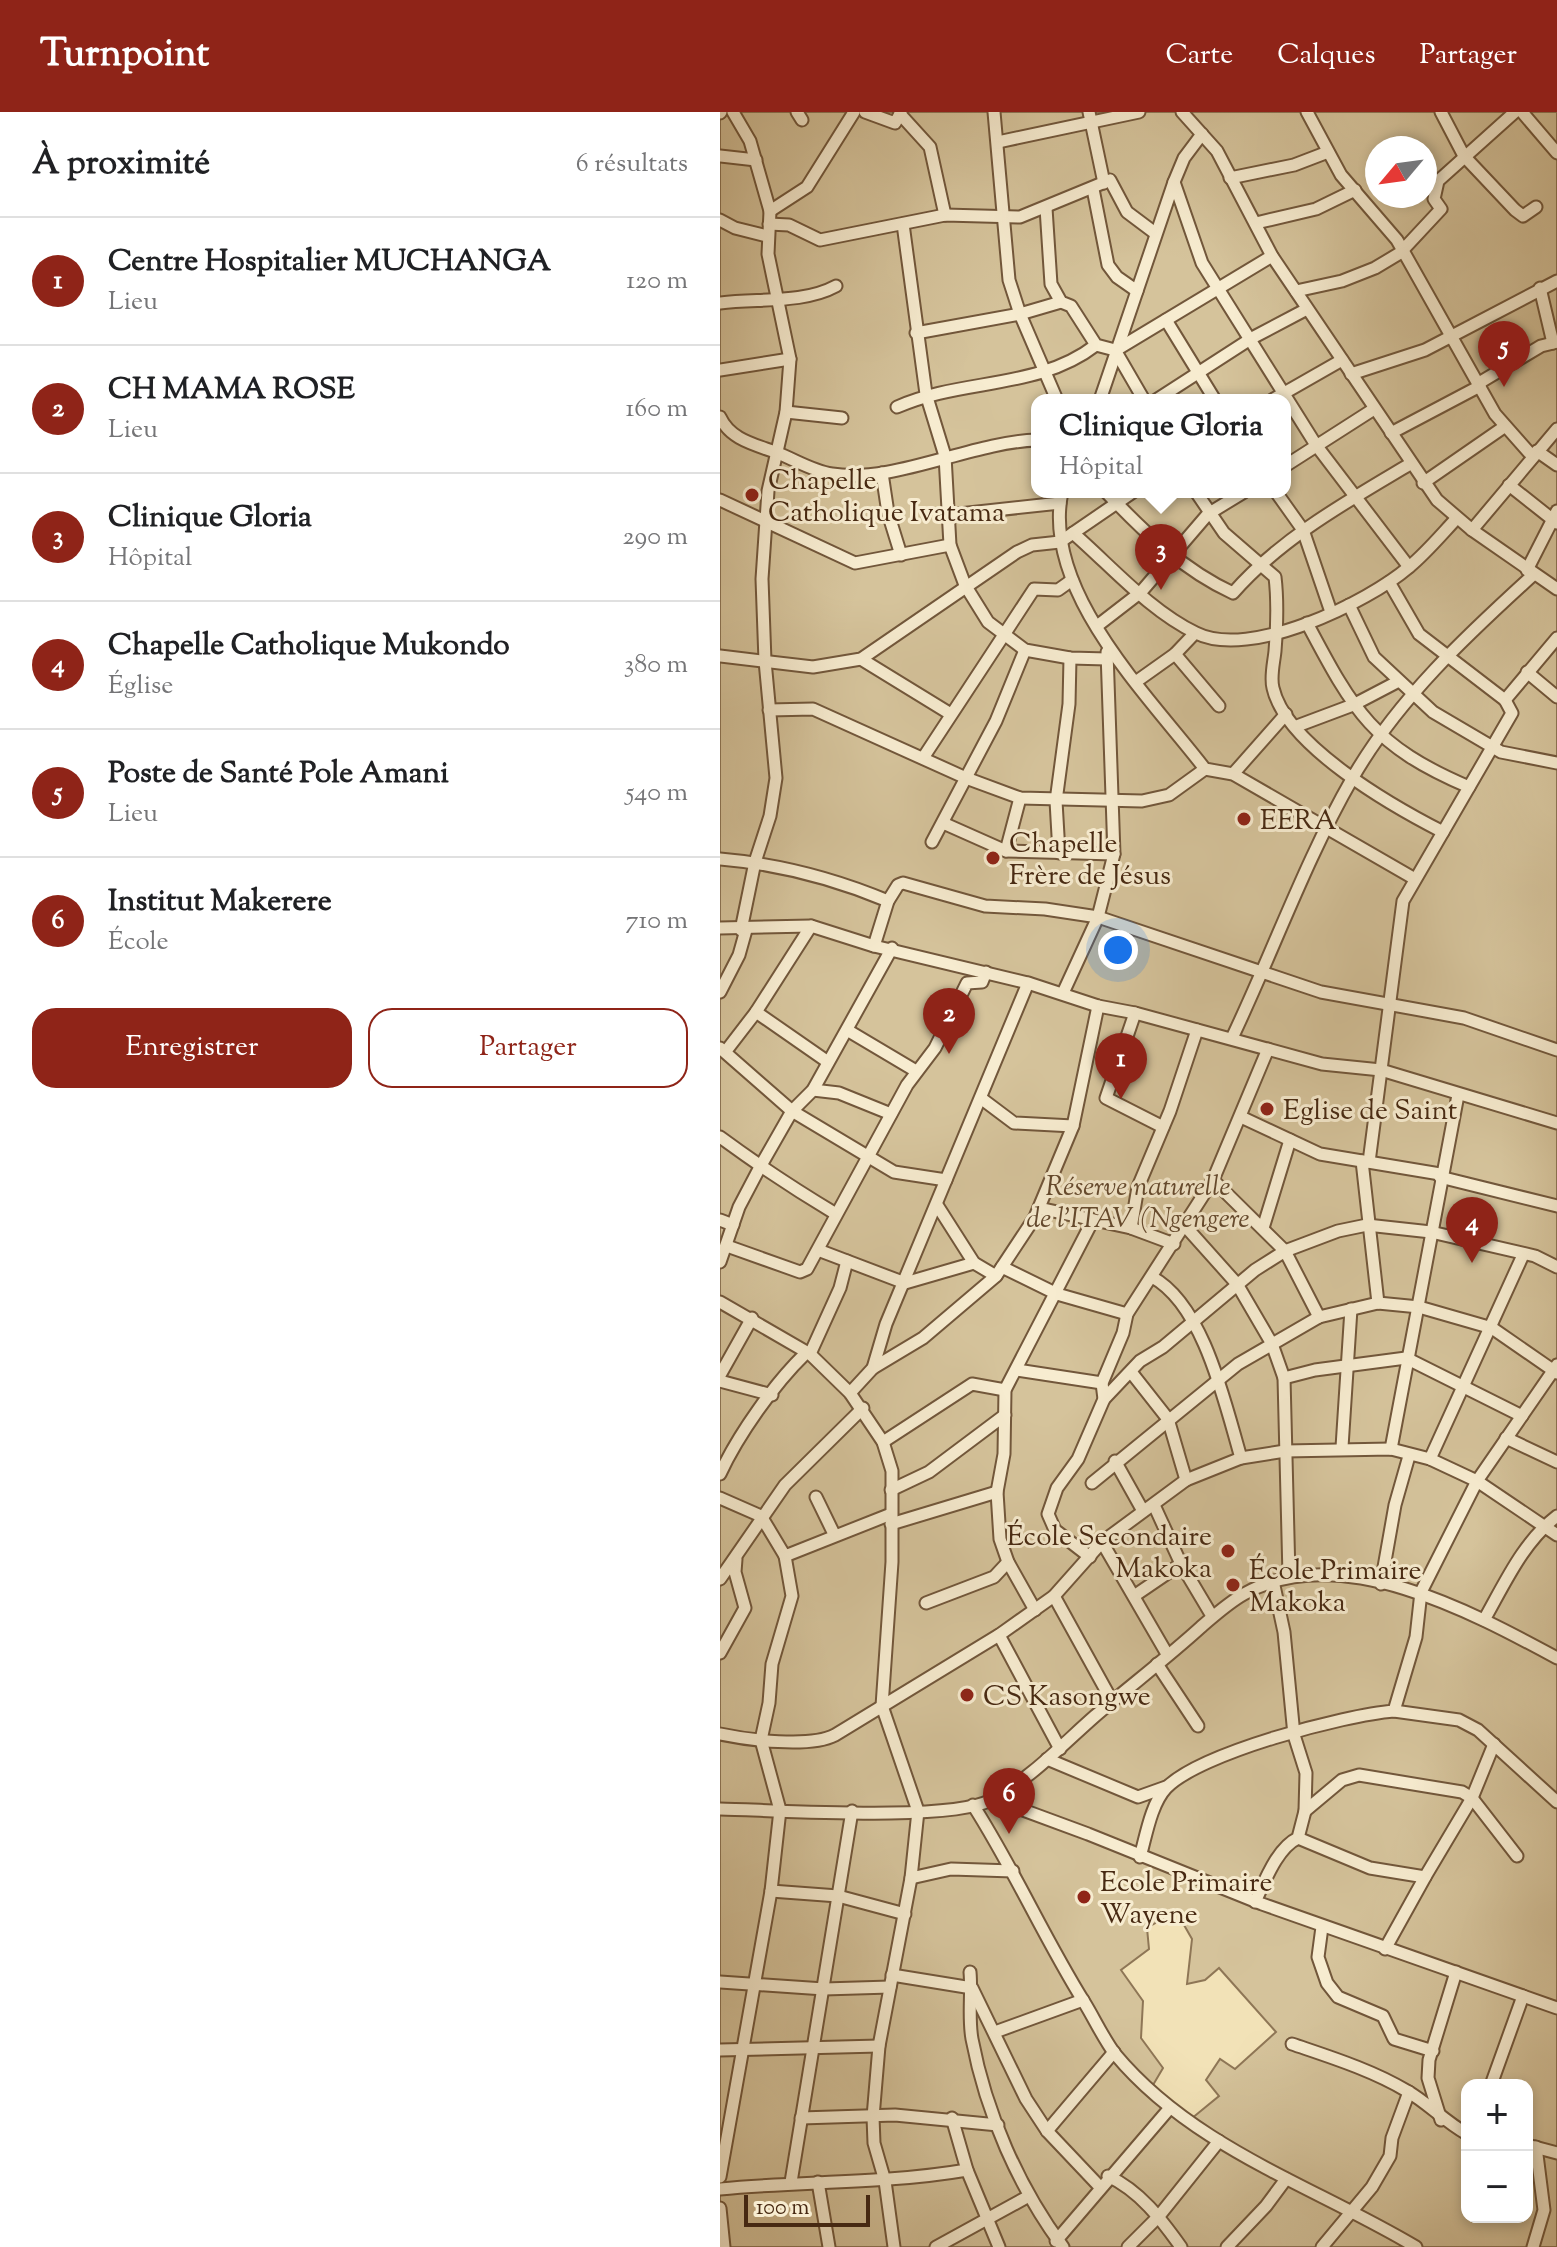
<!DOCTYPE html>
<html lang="fr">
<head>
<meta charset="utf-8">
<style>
	:root { --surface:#fff; --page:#f6f6f6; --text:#202124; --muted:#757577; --line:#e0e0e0; --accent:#8f2418 }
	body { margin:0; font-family:"Sorts Mill Goudy",serif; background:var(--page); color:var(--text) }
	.controls { position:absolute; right:24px; bottom:24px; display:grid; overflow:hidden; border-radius:16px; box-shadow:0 4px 12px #0003 }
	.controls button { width:72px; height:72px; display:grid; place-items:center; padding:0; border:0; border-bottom:2px solid var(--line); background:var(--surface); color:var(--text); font:40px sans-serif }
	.compass { position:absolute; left:645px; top:24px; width:72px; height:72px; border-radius:50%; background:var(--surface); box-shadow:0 4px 12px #0003; rotate:241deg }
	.scale { position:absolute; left:24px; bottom:20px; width:126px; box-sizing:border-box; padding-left:8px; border:4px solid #472912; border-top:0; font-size:22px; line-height:28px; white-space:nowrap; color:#472912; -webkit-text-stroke:6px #f7ecd0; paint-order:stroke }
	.you { position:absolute; left:398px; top:838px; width:28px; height:28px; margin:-20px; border:6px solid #fff; border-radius:50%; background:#1a73e8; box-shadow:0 0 0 12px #1a73e833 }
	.badge { display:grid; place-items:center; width:52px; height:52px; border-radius:50%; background:var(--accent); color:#fff; font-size:26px; font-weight:700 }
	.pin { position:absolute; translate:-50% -66px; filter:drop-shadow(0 2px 4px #0008) }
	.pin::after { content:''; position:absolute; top:42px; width:28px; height:24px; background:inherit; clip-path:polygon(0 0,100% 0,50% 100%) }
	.popup { position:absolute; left:311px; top:282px; width:260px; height:104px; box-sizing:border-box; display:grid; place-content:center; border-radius:16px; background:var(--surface); filter:drop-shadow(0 2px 6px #0005); font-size:26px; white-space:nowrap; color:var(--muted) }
	.popup b { font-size:30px; color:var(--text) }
	.popup::after { content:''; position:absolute; left:50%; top:100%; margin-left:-16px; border:16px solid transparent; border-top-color:var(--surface) }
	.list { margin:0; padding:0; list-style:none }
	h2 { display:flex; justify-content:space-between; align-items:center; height:104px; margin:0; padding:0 32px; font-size:34px }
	h2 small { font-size:26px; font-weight:400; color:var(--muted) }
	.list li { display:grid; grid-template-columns:52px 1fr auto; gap:24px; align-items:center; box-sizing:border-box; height:128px; padding:0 32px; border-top:2px solid var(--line) }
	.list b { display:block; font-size:30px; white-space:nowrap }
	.list p { margin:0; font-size:26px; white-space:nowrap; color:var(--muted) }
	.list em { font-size:26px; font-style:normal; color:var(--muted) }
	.actions { display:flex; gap:16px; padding:24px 32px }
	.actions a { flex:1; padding:18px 0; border:2px solid var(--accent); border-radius:24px; text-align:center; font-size:28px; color:var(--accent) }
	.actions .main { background:var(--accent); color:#fff }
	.map { position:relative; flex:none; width:837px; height:2135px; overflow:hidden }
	header { display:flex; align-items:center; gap:48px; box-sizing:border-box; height:112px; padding:0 40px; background:var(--accent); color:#fff }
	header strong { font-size:38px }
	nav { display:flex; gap:44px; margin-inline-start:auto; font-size:28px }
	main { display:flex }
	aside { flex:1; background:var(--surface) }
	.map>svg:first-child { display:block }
</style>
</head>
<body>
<header>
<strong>Turnpoint</strong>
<nav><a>Carte</a><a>Calques</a><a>Partager</a></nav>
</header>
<main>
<aside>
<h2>À proximité<small>6 résultats</small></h2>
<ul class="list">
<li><span class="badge">1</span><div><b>Centre Hospitalier MUCHANGA</b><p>Lieu</p></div><em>120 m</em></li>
<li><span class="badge">2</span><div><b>CH MAMA ROSE</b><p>Lieu</p></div><em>160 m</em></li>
<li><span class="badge">3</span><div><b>Clinique Gloria</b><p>Hôpital</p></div><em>290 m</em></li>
<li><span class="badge">4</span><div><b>Chapelle Catholique Mukondo</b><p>Église</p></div><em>380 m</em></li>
<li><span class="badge">5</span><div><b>Poste de Santé Pole Amani</b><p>Lieu</p></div><em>540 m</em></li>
<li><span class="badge">6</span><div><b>Institut Makerere</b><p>École</p></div><em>710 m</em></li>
</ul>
<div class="actions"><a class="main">Enregistrer</a><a>Partager</a></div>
</aside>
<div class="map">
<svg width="837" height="2135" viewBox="0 0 837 2135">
	<rect width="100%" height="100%" fill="#f2e2b7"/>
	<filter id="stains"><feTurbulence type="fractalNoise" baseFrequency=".0025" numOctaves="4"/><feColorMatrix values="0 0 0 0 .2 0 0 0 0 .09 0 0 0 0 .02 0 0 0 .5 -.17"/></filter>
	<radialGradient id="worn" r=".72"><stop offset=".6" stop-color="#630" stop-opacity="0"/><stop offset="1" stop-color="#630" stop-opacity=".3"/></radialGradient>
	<path fill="#d5c39b" stroke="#8e7656" stroke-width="2" fill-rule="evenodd" d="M0,0H837V2135H0ZM657,36H705V84H657ZM317,288H565V380H317ZM456,1799L472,1827L467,1872L485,1868L499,1856L556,1920L515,1957L500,1947L486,1968L499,1984L471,2007L433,1973L443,1956L421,1926L423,1889L401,1858L429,1837L427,1816ZM747,1973H807V2105H747Z"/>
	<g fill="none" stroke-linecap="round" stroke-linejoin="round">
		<path stroke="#8b7253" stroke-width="3" d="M301,2056L316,2084"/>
		<defs>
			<g id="minor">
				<path d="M13,0L30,29L50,99L48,142L70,247L66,300L48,379L42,467L45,549L56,666L50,704L35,750L21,818"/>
				<path d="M77,0L82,8"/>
				<path d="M145,0L175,11L181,0"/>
				<path d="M274,0L289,168L300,202L337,288"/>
				<path d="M369,0L384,71"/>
				<path d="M462,0L497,39L552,144L717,388L752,418L837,477"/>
				<path d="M587,0L621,63L677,128L775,302L813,345"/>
				<path d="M721,0L744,44L795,98L803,104L816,95"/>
				<path d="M802,0L837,41"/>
				<path d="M0,1L1,0"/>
				<path d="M180,2L210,35L225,103"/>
				<path d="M278,30L419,0"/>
				<path d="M0,44L36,48"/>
				<path d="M510,66L574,53L608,40"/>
				<path d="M454,70L482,151L596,333L689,455"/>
				<path d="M373,77L388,153L397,165L417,179"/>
				<path d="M326,96L331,172L341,190L351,194L376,233L395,238L424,288"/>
				<path d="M50,99L87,75L134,0"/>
				<path d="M0,108L15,116L47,124"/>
				<path d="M536,111L596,97L635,78"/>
				<path d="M49,112L69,113L100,128L225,103L300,105L390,68L407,100L435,121"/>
				<path d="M183,112L206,282L225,344L230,433L245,473L268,510L305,538L350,546L387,547"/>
				<path d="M820,176L833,231"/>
				<path d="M576,179L622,169L655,156L680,141L721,97L714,87L718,69L795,0"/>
				<path d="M0,191C37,186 83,192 116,174"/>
				<path d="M446,208L495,288"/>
				<path d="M196,221L300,202L341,190"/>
				<path d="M396,238L552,144"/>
				<path d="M0,258L70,247"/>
				<path d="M631,262L705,238L837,169"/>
				<path d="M759,271L821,234L837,230"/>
				<path d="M380,288L454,70L464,46L482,22"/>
				<path d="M436,288L532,226L587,197"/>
				<path d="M552,288L622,248"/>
				<path d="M177,295C242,266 318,278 376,233"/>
				<path d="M66,300L122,306"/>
				<path d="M0,305C10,327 33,332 55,340C74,347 92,359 112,362C174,372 251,330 317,328"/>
				<path d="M671,321L760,274"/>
				<path d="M817,339L837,353"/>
				<path d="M565,354L654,297"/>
				<path d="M162,361L168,401L181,443"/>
				<path d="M703,371L784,315"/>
				<path d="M789,373L837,411"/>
				<path d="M342,380C321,479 429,584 485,657L513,662L695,767"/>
				<path d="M386,380C424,420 463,458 513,481C561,426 628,389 690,352"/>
				<path d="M476,380L504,421L555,465C558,490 557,514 555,539C554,550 550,565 553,576C566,634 674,695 723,720"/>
				<path d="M556,380L583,418L611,500"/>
				<path d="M0,388L135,451L230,433"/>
				<path d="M230,403L340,391"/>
				<path d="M752,418L837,317"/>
				<path d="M353,421C391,454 430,499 476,521C530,548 647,491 689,455C706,441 721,423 736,407"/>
				<path d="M807,458L837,399"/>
				<path d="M629,493L654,545L713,600L781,640L837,651"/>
				<path d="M587,511C634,600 653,634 749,675"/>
				<path d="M377,514L421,480L488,402L524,380"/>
				<path d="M455,542L499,594"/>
				<path d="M0,544L93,555L141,547L297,440L312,433L340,430L413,380"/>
				<path d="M141,547L229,601"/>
				<path d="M807,560L837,585"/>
				<path d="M417,569L455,542L475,521"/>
				<path d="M785,588L837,526"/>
				<path d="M49,598L93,597L246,666L300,686L422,689L449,683L485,657"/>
				<path d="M577,614L633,593L677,570"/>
				<path d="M203,646L314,477L338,478L352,468"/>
				<path d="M513,662L566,602"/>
				<path d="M223,711L286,739L394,742"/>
				<path d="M212,730L276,609L305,538"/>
				<path d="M286,739L300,686"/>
				<path d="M339,741L336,689L349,592L350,546"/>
				<path d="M0,747C59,752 113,766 168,789"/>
				<path d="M0,816L91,814L154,834L308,871L378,894L415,901L602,952L661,958L837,1011"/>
				<path d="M154,834L168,789L178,773L183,771L265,794L325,797L378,805L601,880L744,906L837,938"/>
				<path d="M0,880L19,843L26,818"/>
				<path d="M343,881L378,805L394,742L387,540"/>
				<path d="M36,900L108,950"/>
				<path d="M415,901L386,986L443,1015"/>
				<path d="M127,918L196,959"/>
				<path d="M512,926C552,842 586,747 632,667C677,588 746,524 813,463"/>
				<path d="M0,936L72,999L174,1060L226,1068"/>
				<path d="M6,939L36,900L91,814"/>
				<path d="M93,978L119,981L171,1002"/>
				<path d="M262,987L294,1011L353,1014"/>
				<path d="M521,1005L600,1042L720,1062"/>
				<path d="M0,1025C38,1053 76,1078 116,1102"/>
				<path d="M642,1049L658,1191"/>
				<path d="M649,1050L683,789L792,601L785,588L699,522L669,470"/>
				<path d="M720,1065L837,1094"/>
				<path d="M493,1068L565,1139L599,1205"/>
				<path d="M217,1093L254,1151L276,1164"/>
				<path d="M319,1096L411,1116L454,1132"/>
				<path d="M0,1108L13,1113"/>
				<path d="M466,1115L517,1172L552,1232L564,1266L569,1464"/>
				<path d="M411,1116L418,1075L450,999L477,918"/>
				<path d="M543,1116L570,1028"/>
				<path d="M7,1134L80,1160L87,1157L187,973L215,936L247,871L262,870L266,860"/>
				<path d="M98,1138L185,1171L254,1151"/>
				<path d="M0,1150L19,1095L40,1055L72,999L93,978L172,836"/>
				<path d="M282,1155L337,1182L407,1202"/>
				<path d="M432,1165C484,1193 505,1292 521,1346"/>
				<path d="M0,1190L90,1242L130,1281L163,1330L172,1359V1450L162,1594L198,1699L191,1766L159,1934L153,2005L154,2031L165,2069L174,2135"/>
				<path d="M90,1242L120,1176L127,1149"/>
				<path d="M153,1256L203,1226L276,1164L315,1105L353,1014L378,894"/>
				<path d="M297,1258L382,1271"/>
				<path d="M411,1260L448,1307L466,1368"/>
				<path d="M0,1263L32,1206"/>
				<path d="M564,1266L595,1258L686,1246L802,1304"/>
				<path d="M0,1269L52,1283"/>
				<path d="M130,1281L153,1256L166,1212L308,871"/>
				<path d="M384,1287L420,1249L443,1235L535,1158L565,1139L618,1119L647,1113L711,1120L815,1144L837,1155"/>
				<path d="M786,1326L837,1350"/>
				<path d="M163,1330L252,1272L285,1278"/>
				<path d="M622,1335L631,1197"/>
				<path d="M671,1337L738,983"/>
				<path d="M710,1347L803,1143"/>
				<path d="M395,1349L423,1399"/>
				<path d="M0,1362C18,1323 54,1272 85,1242"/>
				<path d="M372,1371L518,1252L599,1205L658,1191L699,1195L772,1216L837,1261"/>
				<path d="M171,1378L209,1360L285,1303"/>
				<path d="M96,1385L114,1422"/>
				<path d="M0,1386L41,1404L65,1444L171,1402"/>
				<path d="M434,1393L461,1452L492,1504"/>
				<path d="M171,1412L277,1380"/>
				<path d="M382,1430L447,1542"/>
				<path d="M370,1445L335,1418L328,1402L337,1376L358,1347L384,1287L382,1271L403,1221L407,1202L493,1068L548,937"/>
				<path d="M0,1467L65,1373L143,1296"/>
				<path d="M661,1472L675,1393L689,1344"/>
				<path d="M334,1484L392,1589"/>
				<path d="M414,1484L461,1452"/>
				<path d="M206,1491L274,1465L288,1450"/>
				<path d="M315,1498L288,1450L280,1427L277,1380L284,1342L285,1278L373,1108"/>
				<path d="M764,1508C785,1471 803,1430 837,1404"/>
				<path d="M279,1523L340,1637"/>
				<path d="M0,1541L25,1496L15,1460L16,1447"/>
				<path d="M437,1552L478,1614"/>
				<path d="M674,1599L739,1608L758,1618L837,1690"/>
				<path d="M0,1622C28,1628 90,1636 115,1623L279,1523L334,1484L382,1430L466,1368L521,1346L565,1339L671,1337L710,1347L757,1369L837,1423"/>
				<path d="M327,1647L418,1685L446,1675"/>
				<path d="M273,1687L368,1722L542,1792L837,1896"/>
				<path d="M253,1693C294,1757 324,1826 364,1890C374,1906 383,1926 395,1942C473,2036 594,2074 696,2135"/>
				<path d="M0,1697C55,1698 230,1710 271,1688C310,1667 342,1633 375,1604C410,1574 447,1546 481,1515C495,1503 508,1491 524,1482C619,1428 752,1500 837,1546"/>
				<path d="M585,1699L622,1668L639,1663L742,1680L752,1686L797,1744"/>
				<path d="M578,1726L650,1756L705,1765L665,1837"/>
				<path d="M420,1745C426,1724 431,1692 446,1676C480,1641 624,1603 674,1599L696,1525L701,1480L757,1369L837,1253"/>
				<path d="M705,1765L752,1686L774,1632"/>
				<path d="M191,1766L231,1757L293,1759"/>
				<path d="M51,1779L118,1784L185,1802"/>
				<path d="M535,1790C545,1769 557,1736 578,1726L585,1699L586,1661L574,1623L564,1520L553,1469"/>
				<path d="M602,1815L598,1845L607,1871L618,1885L663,1904L674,1927L713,1939"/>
				<path d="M250,1860C252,1882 248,1905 252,1927C266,2001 299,2076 343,2135"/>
				<path d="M172,1863L252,1876L306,1987L327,2019L380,2075"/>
				<path d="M0,1870L104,1877L170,1875"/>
				<path d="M275,1920L363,1888"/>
				<path d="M572,1932C610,1945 652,1958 687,1979C708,1991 724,2009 747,2022"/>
				<path d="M0,1938L159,1934"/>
				<path d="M771,1973L803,1884"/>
				<path d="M81,2006L175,2003L278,2013"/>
				<path d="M232,2006L247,2058L279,2135"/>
				<path d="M721,2008L708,1966L709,1948L736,1860"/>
				<path d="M327,2019L394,1940"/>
				<path d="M807,2033L837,2041"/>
				<path d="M388,2064C420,2079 441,2107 461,2135"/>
				<path d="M0,2065L51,1779L60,1698L41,1628L49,1591L52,1552L72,1484L65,1444"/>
				<path d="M71,2070L132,1699"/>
				<path d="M98,2070L109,2135"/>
				<path d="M0,2077C83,2069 165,2072 247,2058"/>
				<path d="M0,2096L4,2135"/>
				<path d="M336,2129L449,1997"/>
				<path d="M216,2135L309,2084"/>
				<path d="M408,2135L439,2104L499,2029"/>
				<path d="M507,2135L546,2094L566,2067"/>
				<path d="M602,2135L652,2075L670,2044L672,2026L689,1980"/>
				<path d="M813,2135L824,2098L816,2035"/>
			</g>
		</defs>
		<use href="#minor" stroke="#72573b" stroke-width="15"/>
		<use href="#minor" stroke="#f7ecd0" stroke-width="11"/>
	</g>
	<g fill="#8f2418" stroke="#f7ecd0" stroke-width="3">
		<circle cx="32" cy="383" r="8"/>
		<circle cx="524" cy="707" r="8"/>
		<circle cx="273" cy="746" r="8"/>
		<circle cx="547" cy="997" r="8"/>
		<circle cx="508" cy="1439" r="8"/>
		<circle cx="513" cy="1473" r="8"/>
		<circle cx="247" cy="1583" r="8"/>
		<circle cx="364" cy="1785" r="8"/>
	</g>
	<g text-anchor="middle" stroke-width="6" stroke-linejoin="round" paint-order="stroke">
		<g font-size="28" fill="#472912" stroke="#f7ecd0" text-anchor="start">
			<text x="48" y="377">Chapelle<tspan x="48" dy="32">Catholique Ivatama</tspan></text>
			<text x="540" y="717">EERA</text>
			<text x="289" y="740">Chapelle<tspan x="289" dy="32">Frère de Jésus</tspan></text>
			<text x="563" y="1007">Eglise de Saint</text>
			<text x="492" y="1433" text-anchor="end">École Secondaire<tspan x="492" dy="32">Makoka</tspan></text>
			<text x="529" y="1467">École Primaire<tspan x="529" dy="32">Makoka</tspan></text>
			<text x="263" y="1593">CS Kasongwe</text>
			<text x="380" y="1779">Ecole Primaire<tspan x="380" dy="32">Wayene</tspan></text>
		</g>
		<g font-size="28" font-style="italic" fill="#63482d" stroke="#f7ecd0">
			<text x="418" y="1083">Réserve naturelle<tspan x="418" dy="32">de l'ITAV (Ngengere</tspan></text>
		</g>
	</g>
	<rect width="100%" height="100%" filter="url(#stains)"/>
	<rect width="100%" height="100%" fill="url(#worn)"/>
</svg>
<div class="controls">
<button>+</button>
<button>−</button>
</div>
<svg class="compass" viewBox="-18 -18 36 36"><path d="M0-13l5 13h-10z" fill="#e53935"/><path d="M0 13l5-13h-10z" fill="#757577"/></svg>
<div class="scale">100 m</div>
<div class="you"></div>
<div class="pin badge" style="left:401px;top:987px">1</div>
<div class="pin badge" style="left:229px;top:942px">2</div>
<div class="pin badge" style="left:441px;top:478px">3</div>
<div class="popup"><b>Clinique Gloria</b>Hôpital</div>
<div class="pin badge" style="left:752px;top:1151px">4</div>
<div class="pin badge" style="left:784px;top:275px">5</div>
<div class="pin badge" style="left:289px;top:1722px">6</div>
</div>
</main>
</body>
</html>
